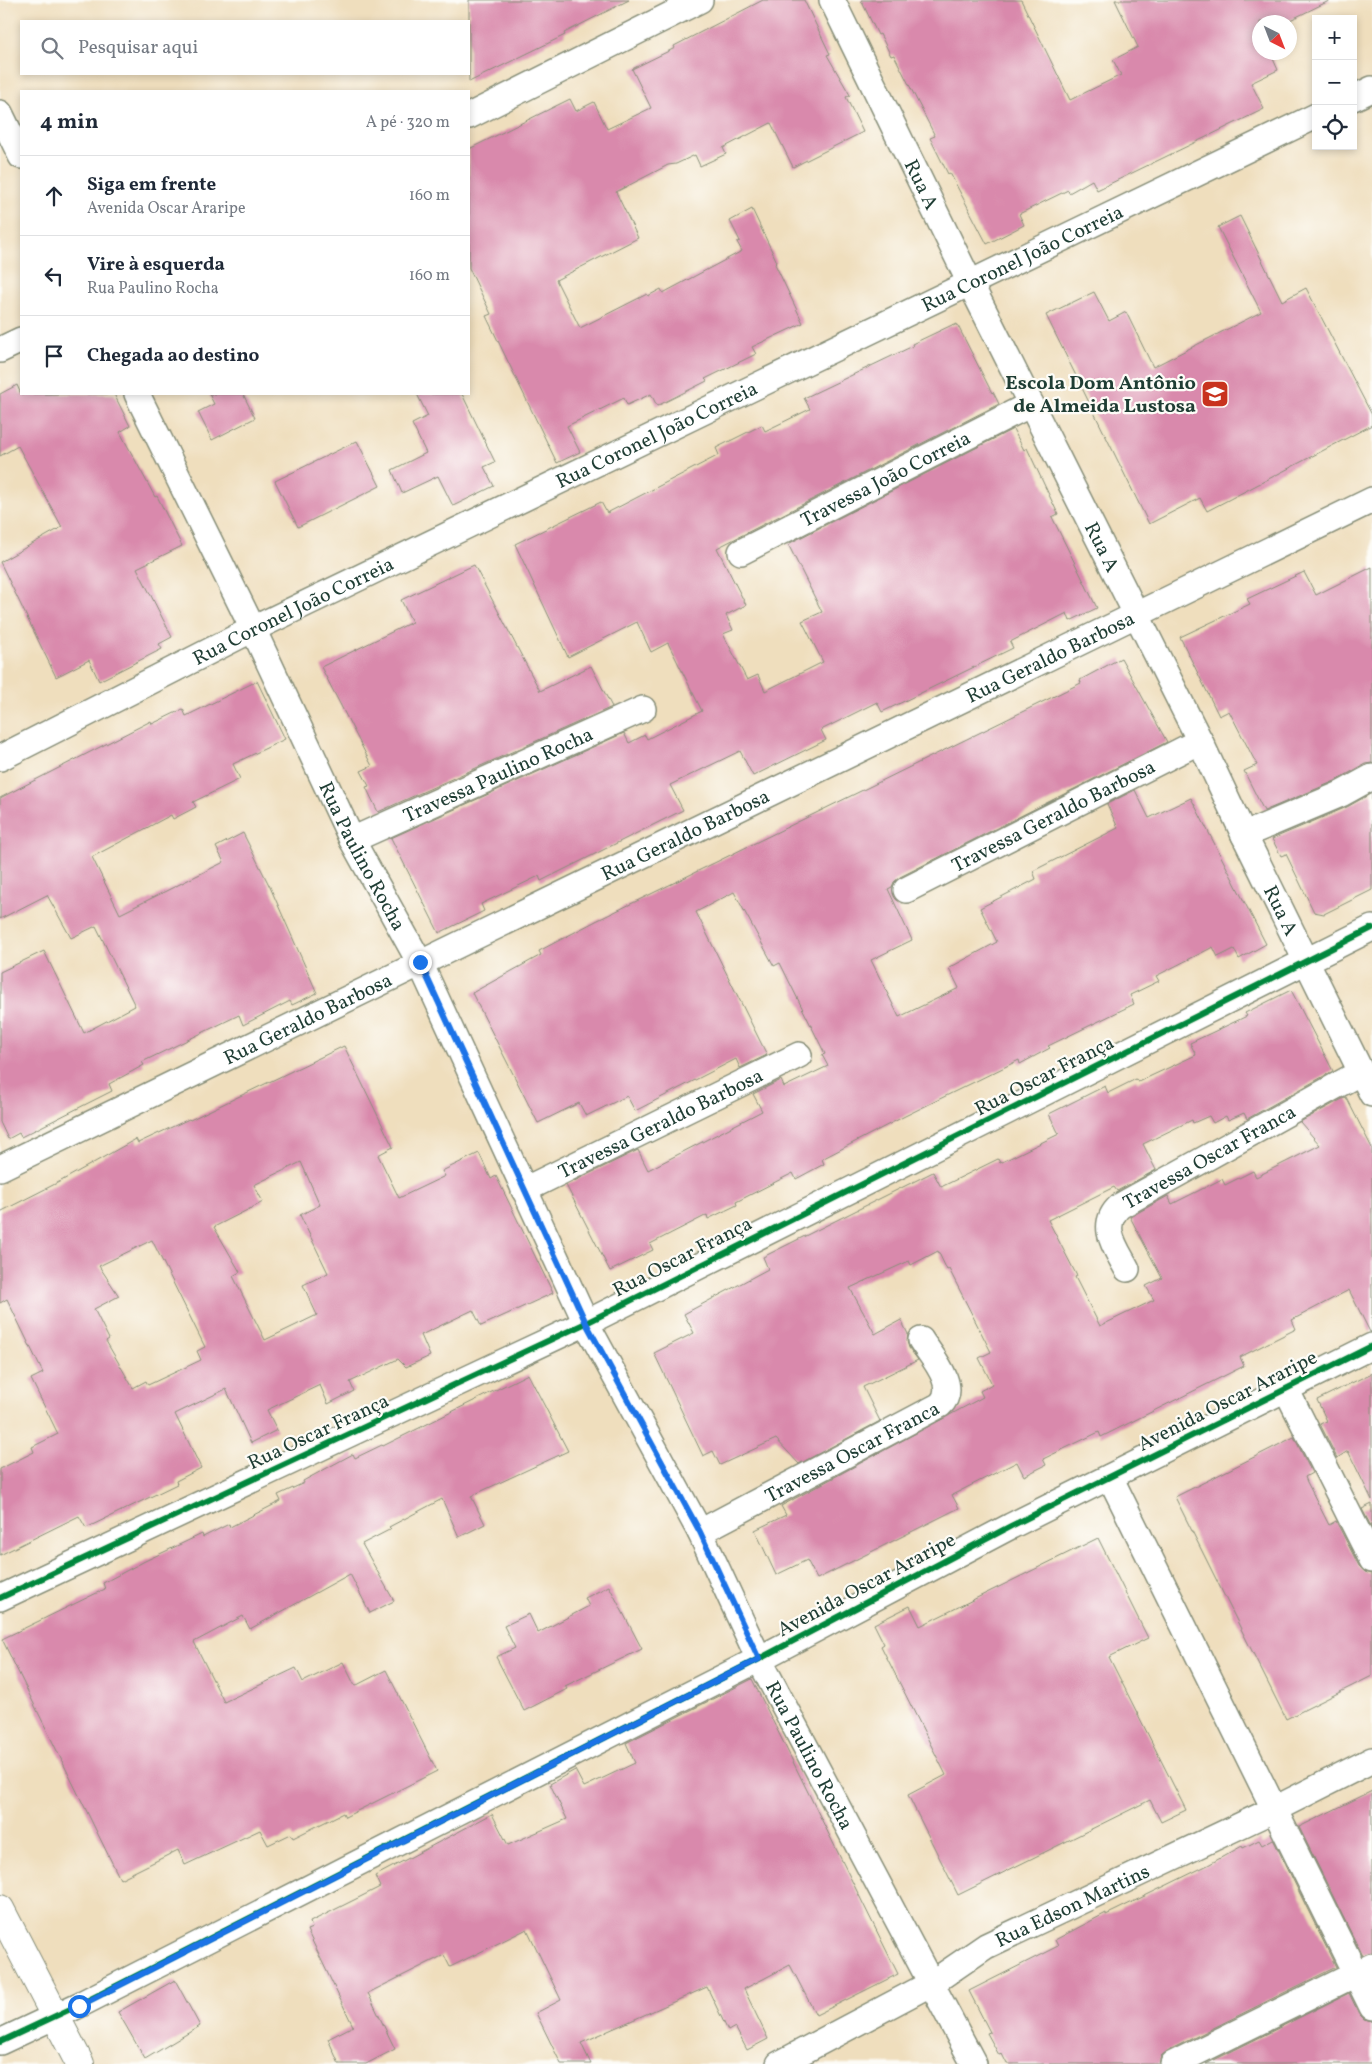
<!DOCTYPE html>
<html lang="pt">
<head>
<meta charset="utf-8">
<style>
	:root { --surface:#fff; --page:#f6f6f7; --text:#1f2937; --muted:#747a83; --line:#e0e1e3 }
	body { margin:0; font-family:Vollkorn,serif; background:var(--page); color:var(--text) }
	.controls { position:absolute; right:15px; top:15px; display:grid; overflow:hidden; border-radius:0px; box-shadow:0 2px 8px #0003 }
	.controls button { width:45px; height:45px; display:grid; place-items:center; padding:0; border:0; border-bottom:1px solid var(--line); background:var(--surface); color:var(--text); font:25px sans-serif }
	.compass { position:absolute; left:1252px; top:15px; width:45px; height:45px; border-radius:50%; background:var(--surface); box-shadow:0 2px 8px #0003; rotate:138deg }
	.stop { position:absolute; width:15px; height:15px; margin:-11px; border:4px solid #1a73e8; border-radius:50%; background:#fff }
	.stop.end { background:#1a73e8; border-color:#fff; box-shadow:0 1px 5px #0008 }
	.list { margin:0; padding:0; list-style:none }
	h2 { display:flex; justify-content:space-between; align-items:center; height:65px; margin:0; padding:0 20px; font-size:21px }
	h2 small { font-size:16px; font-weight:400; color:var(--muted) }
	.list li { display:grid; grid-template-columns:32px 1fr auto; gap:15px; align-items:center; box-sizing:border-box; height:80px; padding:0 20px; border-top:1px solid var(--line) }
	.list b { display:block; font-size:19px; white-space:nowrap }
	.list p { margin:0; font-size:16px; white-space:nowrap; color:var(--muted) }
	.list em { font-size:16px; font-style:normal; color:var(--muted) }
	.icon { flex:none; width:28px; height:28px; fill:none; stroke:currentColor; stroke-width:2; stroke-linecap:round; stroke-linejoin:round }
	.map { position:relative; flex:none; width:1372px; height:2064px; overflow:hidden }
	.search { position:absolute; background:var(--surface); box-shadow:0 2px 8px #0003; left:20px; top:20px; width:450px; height:55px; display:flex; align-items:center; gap:12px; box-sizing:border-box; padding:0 18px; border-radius:0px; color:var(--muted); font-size:19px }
	.panel { position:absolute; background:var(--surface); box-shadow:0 2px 8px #0003; left:20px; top:90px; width:450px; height:305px; border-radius:0px }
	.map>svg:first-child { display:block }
</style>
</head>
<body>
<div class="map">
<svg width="1372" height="2064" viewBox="0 0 1372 2064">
	<rect width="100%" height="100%" fill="#fdfcf7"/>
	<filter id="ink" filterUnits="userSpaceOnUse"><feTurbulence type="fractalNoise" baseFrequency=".02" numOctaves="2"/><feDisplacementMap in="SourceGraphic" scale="10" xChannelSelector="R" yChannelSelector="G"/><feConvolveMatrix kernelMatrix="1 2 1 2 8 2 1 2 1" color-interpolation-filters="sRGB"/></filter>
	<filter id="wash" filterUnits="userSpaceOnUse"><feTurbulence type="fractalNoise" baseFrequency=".0096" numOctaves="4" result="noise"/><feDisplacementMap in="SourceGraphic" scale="20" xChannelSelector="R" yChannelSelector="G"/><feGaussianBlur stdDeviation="1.12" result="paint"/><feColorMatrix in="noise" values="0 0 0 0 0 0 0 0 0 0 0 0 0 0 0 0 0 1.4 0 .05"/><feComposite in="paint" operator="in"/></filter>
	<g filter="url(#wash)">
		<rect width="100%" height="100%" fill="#efdebd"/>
		<g id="blocks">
			<g fill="#d989ac" fill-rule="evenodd">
				<path d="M469,0H629L564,33L565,35L469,82Z"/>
				<path d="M763,0H804L830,54L827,55L850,95L846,97L863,132L793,167L771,123L723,148L726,154L700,166L695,155L676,164L668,165L616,192L638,238L556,280L580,328L647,294L648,296L661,289L663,293L742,251L737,242L740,241L730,221L752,209L777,262L775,264L803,323L752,347L756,354L705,379L707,381L657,406L651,394L627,405L624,398L567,426L580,452L557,463L486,316L491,314L469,268V149L570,99L576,111L594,102L607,129L651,108L632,69L675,48L674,46Z"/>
				<path d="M861,0H1021L1070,100L1121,75L1113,60L1138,47L1115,0H1331L1286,22H1260V52H1270L1278,70L1251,83L1264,109L1097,190L1092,180L1069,193L1068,190L1019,214L1024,225L987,244L950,173L948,174L930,138L935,136L894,55L891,56L880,34L878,35Z"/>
				<path d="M1240,216L1282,301L1306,288L1372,415V425L1207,511L1200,498L1149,524L1046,315L1094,292L1109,321L1126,312L1153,367L1261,312L1218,227Z"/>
				<path d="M957,324L992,393L993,392L999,404L717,548L746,605L726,615L733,630L723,634L747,680L758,675L765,691L823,662L802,621L822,612L788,544L1013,429L1024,450L1027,448L1058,514L1052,517L1097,608L1070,621L1067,613L1010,642L1013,648L882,712L877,702L821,730L826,740L753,776L740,751L670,785L683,810L541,881L539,876L481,904L484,911L439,933L391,838L624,733L629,743L645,735L647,739L702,711L668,643L651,652L637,622L568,657L515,544L601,502L607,513L719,455L716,448L762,425L765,431L810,409L804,398L913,346L912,344L952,325L953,326Z"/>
				<path d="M17,385L21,394H114L130,426L120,432L155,497L157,496L182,546L137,568L172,637L159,644L162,649L99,681L89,660L56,677L0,562L62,527L18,446L0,456V394Z"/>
				<path d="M209,394H243L255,418L212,440L198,412L214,404Z"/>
				<path d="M417,394H462L495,462L484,467L494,486L453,506L438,476L402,493L392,470L426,453L412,424L428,416Z"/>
				<path d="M357,441L380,486L298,527L275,481Z"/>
				<path d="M474,565L540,691L591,666L612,707L378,812L366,787L369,786L361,771L372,766L321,667L412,622L401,600Z"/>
				<path d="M1372,567V763L1365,764L1335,781L1264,811L1244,771L1257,765L1229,711L1219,716L1180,637L1250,604L1247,599L1304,572L1316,595Z"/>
				<path d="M1121,658L1167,742L900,877L894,882L892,887L888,889L912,940L871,960L899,1017L959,988L949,968L997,942L980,908L1036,879L1033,871L1118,828L1107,804L1135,790L1149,818L1191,798L1266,944L1239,959L1234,949L1218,957L1213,947L1156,976L1159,981L1130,995L1134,1004L1048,1046L1050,1048L1020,1064L1019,1060L905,1116L822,1159L824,1164L796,1179L793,1173L736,1202L737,1205L708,1219L707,1215L650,1244L653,1250L610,1271L566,1185L638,1150L648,1170L762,1111L753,1094L781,1080L784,1087L828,1066L822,1055L825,1054L780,963L774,966L734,892L696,912L767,1055L740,1068L736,1059L635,1111L627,1096L586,1116L579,1103L538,1123L472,993L541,955L539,951L596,921L1081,683L1080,680Z"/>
				<path d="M257,681L285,739L233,764L240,779L193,802L196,807L173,819L171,815L92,857L120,914L224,862L216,847L243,833L270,887L317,993L292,1005L290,1001L243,1025L239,1015L142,1062L144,1065L109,1084L112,1091L21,1137L19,1133L8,1139L0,1122V972L44,951L84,1033L135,1006L96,926L71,938L47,895L0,919V798L151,721L152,724L183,709L186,716Z"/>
				<path d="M1372,793V890L1324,914L1314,912L1286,854L1281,856L1272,839L1347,807Z"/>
				<path d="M1291,990L1333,1071L1247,1119L1244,1113L1228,1120L1226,1116L1213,1123L1209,1116L1193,1123L1192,1120L1143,1144L1156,1170L1117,1191L1114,1187L1048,1220L1077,1276L1075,1277L1100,1326L1154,1300L1146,1286L1162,1278L1130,1217L1168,1196L1172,1204L1222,1179L1225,1185L1253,1171L1256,1177L1320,1145L1300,1122L1346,1097L1372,1148V1332H1370L1349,1290L1292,1320L1296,1329L1240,1357L1244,1366L1101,1437L1099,1432L1043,1459L1046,1465L1024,1476L1017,1462L952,1495L959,1508L817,1579L807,1560L776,1575L755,1530L786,1515L781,1506L983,1397L980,1391L992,1384L979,1358L991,1352L949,1269L947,1270L938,1251L911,1265L909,1261L850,1288L875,1334L901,1320L908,1334L907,1341L909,1348L918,1360L863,1387L880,1421L799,1464L776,1439L720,1465L713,1451L703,1456L654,1353L694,1333L684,1314L768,1269L763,1257L933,1172L941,1187L998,1159L1000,1163L1059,1134L1049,1114L1105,1086L1108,1093L1136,1079L1138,1082L1196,1055L1190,1043L1247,1016L1245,1013Z"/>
				<path d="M344,1046L393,1147L378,1155L399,1198L445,1176L442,1171L479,1153L491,1179L496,1176L553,1293L481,1326L473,1310L421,1335L430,1356L406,1367L398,1359L350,1382L354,1391L328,1404L320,1385L267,1410L277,1430L251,1443L226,1389L175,1414L201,1468L176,1481L177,1484L86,1528L79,1516L0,1555V1469L34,1452L32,1447L58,1434L31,1379L43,1373L7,1299L0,1303V1212L61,1181L136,1139L138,1143L189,1119L190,1120ZM301,1162L320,1205L300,1215L328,1273L303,1285L317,1315L265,1340L233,1276L240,1272L214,1227L263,1202L254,1185ZM152,1240L205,1347L197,1351L201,1360L148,1385L146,1381L133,1388L106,1341L109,1339L94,1309L119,1296L99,1266Z"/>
				<path d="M1372,1373V1500L1348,1451L1337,1458L1320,1424L1327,1421L1317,1400Z"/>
				<path d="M528,1374L568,1451L471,1496L485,1524L459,1537L442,1499L389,1527L391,1529L362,1544L394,1601L370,1613L350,1574L250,1629L243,1616L194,1642L224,1702L296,1668L303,1682L343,1662L355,1686L386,1670L437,1771L345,1817L343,1813L293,1838L291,1834L268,1845L260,1830L185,1865L178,1850L120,1879L2,1639L105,1589L103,1583L145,1561L202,1534L203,1537L229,1524L230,1527L281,1501L278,1495L304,1483L303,1481L353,1454L355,1458L382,1445L383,1446Z"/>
				<path d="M1294,1437L1312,1473L1305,1477L1307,1482L1329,1525L1336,1521L1359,1566L1365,1572L1372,1574V1676L1286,1719L1175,1497Z"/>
				<path d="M1372,1504V1528L1362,1509Z"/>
				<path d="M1098,1538L1148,1638L1109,1657L1186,1810L1161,1822L1150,1800L958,1895L908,1795L946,1775L881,1646L884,1644L874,1624L910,1606L920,1626Z"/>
				<path d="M609,1586L642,1649L565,1686L567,1689L524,1711L496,1657L515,1648L504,1626L529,1614L538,1633L589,1606L585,1598Z"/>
				<path d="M752,1679L898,1974L816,2015L790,1965L744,1989L768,2039L747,2050L735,2027L728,2031L707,1987L581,2043L591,2064H561L536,2013L561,2000L527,1929L450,1967L444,1955L368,1993L395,2049L366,2064H339L328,2039L353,2026L307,1930L312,1928L310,1922L380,1887L375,1876L492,1814L508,1845L567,1819L550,1784L575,1770L584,1787L635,1763L626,1743Z"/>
				<path d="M1372,1791V1952L1362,1955L1299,1827Z"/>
				<path d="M1273,1839L1336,1967L1167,2051L1161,2056L1159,2064H1007L1002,2054L999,2055L987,2033L990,2032L969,1991L1058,1946L1055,1940L1106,1913V1915L1208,1865L1242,1846L1243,1848L1259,1840L1262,1845Z"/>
				<path d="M175,1980L200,2026L145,2059L118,2012Z"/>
				<path d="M1349,1993L1359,2014L1364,2019L1372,2021V2064H1206Z"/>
			</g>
		</g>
	</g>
	<g filter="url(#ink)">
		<use href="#blocks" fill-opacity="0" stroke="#878e78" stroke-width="1"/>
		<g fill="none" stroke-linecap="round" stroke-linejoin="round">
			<defs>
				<g id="minor">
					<path id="s1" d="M832,0L970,283L1200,741L1244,835L1372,1094"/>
					<path d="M1353,98L1372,89"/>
					<path d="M0,113L21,156"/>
					<path d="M469,116L700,0"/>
					<path d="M0,350L21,340"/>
					<path id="s2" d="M137,394L253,629L352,840L420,963L586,1323L700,1532L759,1659L974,2064"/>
					<path id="s3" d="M741,552L1031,404"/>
					<path id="s4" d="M0,758L253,629L1316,116"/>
					<path d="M1244,835L1341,794L1372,777"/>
					<path id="s5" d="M352,840L643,709"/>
					<path id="s6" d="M906,890L1200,741"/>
					<path id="s7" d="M0,1168L1372,500"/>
					<path id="s8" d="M524,1190L799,1055"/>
					<path id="s9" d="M1127,1269C1116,1248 1098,1226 1120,1206L1361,1072"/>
					<path d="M1286,1389L1372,1560"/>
					<path d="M1110,1477L1372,2007"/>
					<path id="s10" d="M700,1532L940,1405C960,1387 931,1356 921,1340"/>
					<path d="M0,1598L586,1323L1372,928"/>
					<path d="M0,2042L79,2005L759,1659L1011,1526L1372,1346"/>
					<path id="s11" d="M779,2064L932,1983L986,1946L1275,1809L1372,1760"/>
					<path d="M1173,2064L1372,1966"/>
				</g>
				<path id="tertiary" d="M0,1909L80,2064"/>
			</defs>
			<use href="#minor" stroke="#878e78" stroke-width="28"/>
			<use href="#tertiary" stroke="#878e78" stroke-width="30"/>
			<use href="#minor" stroke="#fff" stroke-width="25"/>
			<use href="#tertiary" stroke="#fff" stroke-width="28"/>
			<defs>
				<g id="cycleway">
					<path d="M0,1598L586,1323L1372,928"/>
					<path d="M0,2042L79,2005L759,1659L1011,1526L1372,1346"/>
				</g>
			</defs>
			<use href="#cycleway" stroke="#fdfcf7" stroke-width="9"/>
			<use href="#cycleway" stroke="#00873e" stroke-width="6"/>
		</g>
	</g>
	<g fill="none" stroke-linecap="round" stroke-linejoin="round" filter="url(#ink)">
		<path stroke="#1a73e8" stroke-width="6" d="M79,2006L759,1659L700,1532L586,1323L420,962"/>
	</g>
	<defs>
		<symbol id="school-square" viewBox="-11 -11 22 22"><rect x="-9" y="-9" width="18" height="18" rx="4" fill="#c8321e" stroke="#fdfcf7"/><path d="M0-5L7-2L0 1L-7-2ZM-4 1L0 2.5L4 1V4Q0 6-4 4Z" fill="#fff"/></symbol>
	</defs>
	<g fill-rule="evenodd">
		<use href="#school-square" x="1199" y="378" width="32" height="32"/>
	</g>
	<g text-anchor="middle" stroke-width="4.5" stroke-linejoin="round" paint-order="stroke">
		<g font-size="20" fill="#1f3d34" stroke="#fdfcf7">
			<text dy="7" stroke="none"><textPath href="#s1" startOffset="205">Rua A</textPath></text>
			<text dy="7" stroke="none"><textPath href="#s4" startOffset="1138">Rua Coronel João Correia</textPath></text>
			<text dy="7" stroke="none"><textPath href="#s4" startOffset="732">Rua Coronel João Correia</textPath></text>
			<text dy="7" stroke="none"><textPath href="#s3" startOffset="162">Travessa João Correia</textPath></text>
			<text dy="7" stroke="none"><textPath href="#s1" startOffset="610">Rua A</textPath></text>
			<text dy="7" stroke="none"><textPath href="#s4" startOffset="328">Rua Coronel João Correia</textPath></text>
			<text dy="7" stroke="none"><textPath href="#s7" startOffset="1168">Rua Geraldo Barbosa</textPath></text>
			<text dy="7" stroke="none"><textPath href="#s5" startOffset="160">Travessa Paulino Rocha</textPath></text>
			<text dy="7" stroke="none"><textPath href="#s6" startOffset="165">Travessa Geraldo Barbosa</textPath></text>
			<text dy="7" stroke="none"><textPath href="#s7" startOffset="762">Rua Geraldo Barbosa</textPath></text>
			<text dy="7" stroke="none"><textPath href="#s2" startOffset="514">Rua Paulino Rocha</textPath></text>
			<text dy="7" stroke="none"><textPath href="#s1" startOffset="1015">Rua A</textPath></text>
			<text dy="7" stroke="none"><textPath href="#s7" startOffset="342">Rua Geraldo Barbosa</textPath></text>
			<text transform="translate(1044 1075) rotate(-27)" y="7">Rua Oscar França</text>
			<text dy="7" stroke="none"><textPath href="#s8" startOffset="152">Travessa Geraldo Barbosa</textPath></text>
			<text dy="7" stroke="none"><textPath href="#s9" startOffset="172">Travessa Oscar Franca</textPath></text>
			<text transform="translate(682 1256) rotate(-27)" y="7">Rua Oscar França</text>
			<text transform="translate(1227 1400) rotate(-27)" y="7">Avenida Oscar Araripe</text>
			<text transform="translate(318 1431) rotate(-25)" y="7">Rua Oscar França</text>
			<text dy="7" stroke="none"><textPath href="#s10" startOffset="172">Travessa Oscar Franca</textPath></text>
			<text transform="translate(866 1584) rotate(-28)" y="7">Avenida Oscar Araripe</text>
			<text dy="7" stroke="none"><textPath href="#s2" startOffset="1519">Rua Paulino Rocha</textPath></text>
			<text dy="7" stroke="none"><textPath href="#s11" startOffset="334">Rua Edson Martins</textPath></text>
		</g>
		<g font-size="20" font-weight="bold" fill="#1f3d34" stroke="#fdfcf7" text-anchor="end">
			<text x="1196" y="389">Escola Dom Antônio<tspan x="1196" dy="23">de Almeida Lustosa</tspan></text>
		</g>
	</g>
</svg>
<div class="controls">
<button>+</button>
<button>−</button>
<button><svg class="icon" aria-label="locate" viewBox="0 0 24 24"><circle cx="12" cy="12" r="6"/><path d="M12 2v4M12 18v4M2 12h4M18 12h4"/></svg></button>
</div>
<svg class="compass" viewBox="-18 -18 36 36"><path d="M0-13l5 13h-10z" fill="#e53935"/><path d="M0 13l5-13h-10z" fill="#747a83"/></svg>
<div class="stop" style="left:79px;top:2006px"></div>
<div class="stop end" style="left:420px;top:962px"></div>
<div class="search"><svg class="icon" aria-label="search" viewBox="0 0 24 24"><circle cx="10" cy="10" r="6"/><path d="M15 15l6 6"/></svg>Pesquisar aqui</div>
<section class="panel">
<h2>4 min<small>A pé · 320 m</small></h2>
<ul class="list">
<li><svg class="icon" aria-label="ahead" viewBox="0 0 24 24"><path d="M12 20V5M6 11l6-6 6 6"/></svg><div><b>Siga em frente</b><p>Avenida Oscar Araripe</p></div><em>160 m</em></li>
<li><svg class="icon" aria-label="left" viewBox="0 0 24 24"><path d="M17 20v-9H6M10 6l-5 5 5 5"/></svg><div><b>Vire à esquerda</b><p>Rua Paulino Rocha</p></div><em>160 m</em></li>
<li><svg class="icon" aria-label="arrive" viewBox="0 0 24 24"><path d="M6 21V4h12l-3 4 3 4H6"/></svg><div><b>Chegada ao destino</b></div></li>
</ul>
</section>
</div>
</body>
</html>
